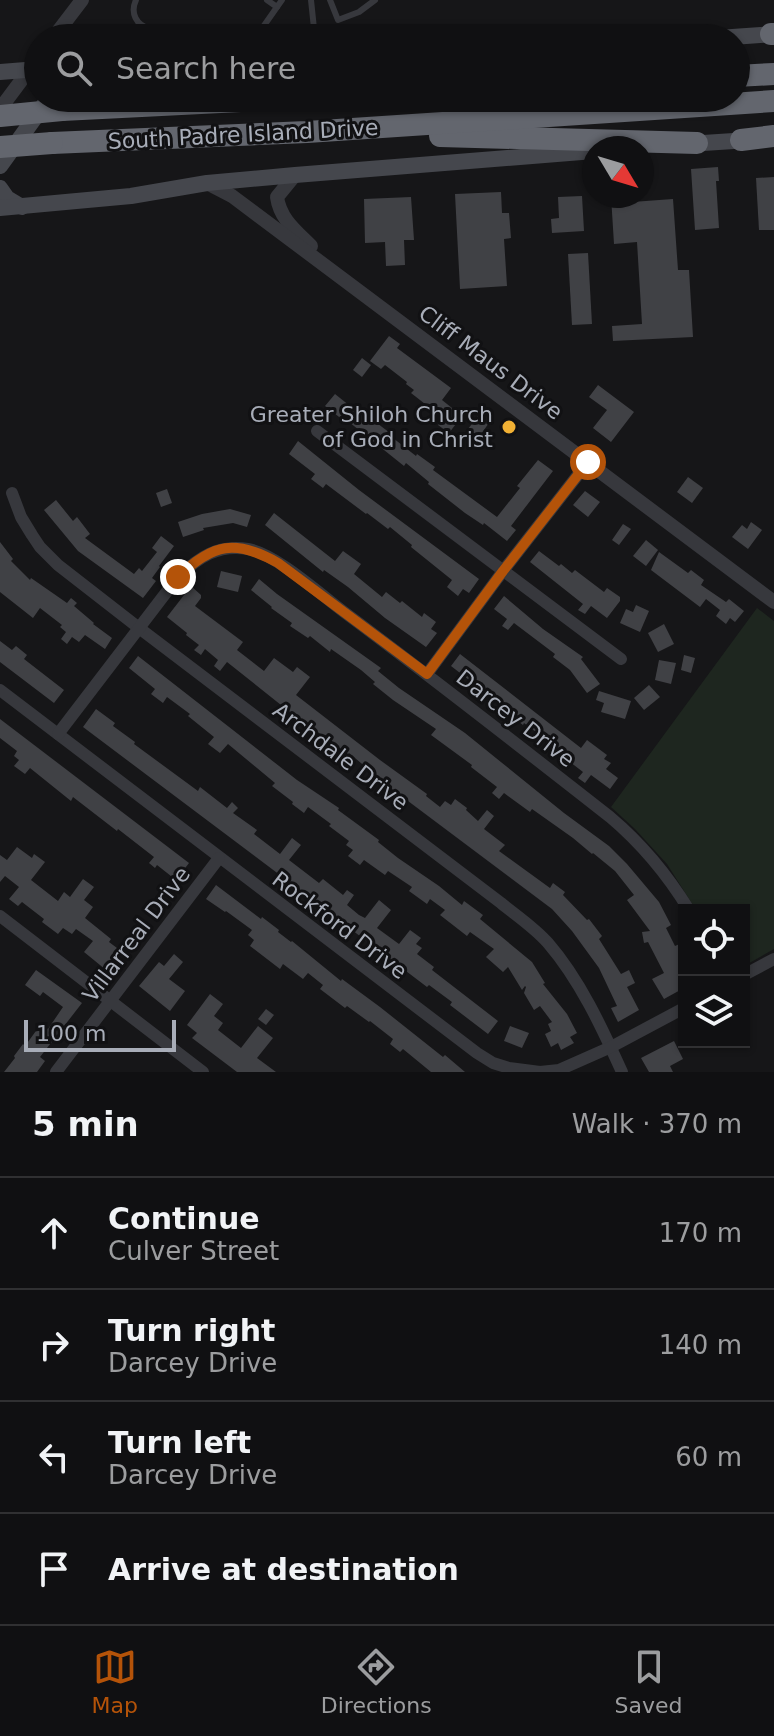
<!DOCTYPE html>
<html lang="en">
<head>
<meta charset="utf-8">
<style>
	:root { --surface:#101012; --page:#1e1e20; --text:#f1f3f6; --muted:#9c9d9f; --line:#303032; --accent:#b45309 }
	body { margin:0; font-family:"DejaVu Sans",sans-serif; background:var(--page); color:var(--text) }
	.controls { position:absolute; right:24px; bottom:24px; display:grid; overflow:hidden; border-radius:0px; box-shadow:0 2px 6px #0004 }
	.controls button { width:72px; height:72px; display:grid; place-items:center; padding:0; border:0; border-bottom:2px solid var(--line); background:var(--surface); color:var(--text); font:40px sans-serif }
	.compass { position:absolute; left:582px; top:136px; width:72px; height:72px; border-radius:50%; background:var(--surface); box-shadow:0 2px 6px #0004; rotate:128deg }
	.scale { position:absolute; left:24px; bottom:20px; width:152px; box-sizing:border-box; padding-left:8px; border:4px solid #a8adb8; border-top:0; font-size:22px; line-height:28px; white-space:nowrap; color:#a8adb8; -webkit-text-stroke:6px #111113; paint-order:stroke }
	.stop { position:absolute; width:24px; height:24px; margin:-18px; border:6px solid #b45309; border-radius:50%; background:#fff }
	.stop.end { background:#b45309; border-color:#fff; box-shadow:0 2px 8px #0008 }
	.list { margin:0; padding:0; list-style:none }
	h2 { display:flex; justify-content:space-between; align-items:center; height:104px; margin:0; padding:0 32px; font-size:34px }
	h2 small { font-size:26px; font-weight:400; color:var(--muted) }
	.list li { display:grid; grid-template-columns:52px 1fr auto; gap:24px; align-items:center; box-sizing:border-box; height:112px; padding:0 32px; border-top:2px solid var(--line) }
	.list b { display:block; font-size:30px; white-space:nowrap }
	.list p { margin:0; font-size:26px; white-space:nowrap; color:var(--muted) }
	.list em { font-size:26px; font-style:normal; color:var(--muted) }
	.icon { flex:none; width:44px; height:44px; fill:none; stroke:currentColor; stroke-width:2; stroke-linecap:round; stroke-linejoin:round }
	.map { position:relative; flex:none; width:774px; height:1072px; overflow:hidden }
	.search { position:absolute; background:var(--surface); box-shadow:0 2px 6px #0004; left:24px; right:24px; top:24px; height:88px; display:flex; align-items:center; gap:20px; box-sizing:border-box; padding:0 28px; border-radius:44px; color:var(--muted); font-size:30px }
	.sheet { height:552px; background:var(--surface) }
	nav { display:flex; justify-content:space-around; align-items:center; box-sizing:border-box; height:112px; border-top:2px solid var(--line); background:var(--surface); font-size:22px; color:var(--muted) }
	nav a { display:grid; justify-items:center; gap:4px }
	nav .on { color:var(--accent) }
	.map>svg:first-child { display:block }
</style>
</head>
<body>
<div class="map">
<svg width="774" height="1072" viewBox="0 0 774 1072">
	<rect width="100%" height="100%" fill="#161618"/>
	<path fill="#1e261f" d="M757,608L774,621V949L744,966V910H696L667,864L635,829L611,807Z"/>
	<g fill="#404145">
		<path d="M718,167L719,181H716L719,228L695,230L691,169Z"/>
		<path d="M774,177V230H759L756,178Z"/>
		<path d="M501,192L502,213H509L511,238L504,239L507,286L460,289L455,194Z"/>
		<path d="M582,196L584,231L552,233L551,219L559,218L558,197Z"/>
		<path d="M611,196H632V202L673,199L678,270H689L693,337L613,341L612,326L642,324L637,242L614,244Z"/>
		<path d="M411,197L414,240H404L405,265L386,266L385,242L365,243L364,199Z"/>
		<path d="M588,253L592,324L572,325L568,254Z"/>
		<path d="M389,336L400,344L397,348L451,388L442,400L462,416L449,433L438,425L443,418L411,393L414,390L406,384L407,382L385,365L381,369L370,361Z"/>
		<path d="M362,358L371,365L362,377L353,370Z"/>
		<path d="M598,385L634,412L611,442L593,428L607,410L589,397Z"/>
		<path d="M335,394L355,410L357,408L394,436L393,438L416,456L417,454L435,467L433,470L497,517L520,488L517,486L538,460L553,471L511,526L516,530L507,541L484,523L483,525L465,513L428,484L429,482L406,463L404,466L344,418L343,420L325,406Z"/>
		<path d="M481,412L491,420L479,437L468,429Z"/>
		<path d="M298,441L359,490L479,579L469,593L463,589L458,596L447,587L452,580L411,547L412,545L390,527L388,529L367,513L366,514L326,484L323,488L311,479L315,474L289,454Z"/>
		<path d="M688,477L703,488L692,503L677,492Z"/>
		<path d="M167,489L172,503L161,507L156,493Z"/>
		<path d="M585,491L600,502L588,517L573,505Z"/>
		<path d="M56,500L73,521L77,517L90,534L85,538L134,574L139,568L142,571L157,552L152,548L161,536L174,546L159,566L160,567L152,578L156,581L143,598L78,551L44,510Z"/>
		<path d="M230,509L251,515L247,527L233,523L203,528L204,530L183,537L178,522L202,514Z"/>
		<path d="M274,513L335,561L343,551L361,564L354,574L382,597L386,592L400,603L402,601L422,617L424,613L436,622L431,629L437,633L426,647L385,618L348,587L324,570L323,572L265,525Z"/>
		<path d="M751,522L762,530L748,549L732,537L742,525L747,529Z"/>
		<path d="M623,524L631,529L619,545L612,540Z"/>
		<path d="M646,540L658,550L646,566L633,556Z"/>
		<path d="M0,542L13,559L11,561L30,580L31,578L67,603L71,598L77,603L74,606L94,623L93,624L112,638L105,649L85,635L79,642L72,637L67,644L61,639L66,632L60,627L62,625L40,608L33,618L0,592Z"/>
		<path d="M539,551L559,566L561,564L572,573L575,570L604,592L607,588L620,597V601L607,618L591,606L585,614L578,610L583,604L530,562Z"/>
		<path d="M659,552L688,573L691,570L704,580L701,585L726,602L729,599L744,611L735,622L730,618L726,624L716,616L720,610L706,599L700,607L651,570Z"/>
		<path d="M221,571L242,576L238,592L217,587Z"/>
		<path d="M259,579L277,594L381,668L378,671L399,688L465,733L564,813L609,846L627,864L659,902L671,925L666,928L675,946L684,942V988L664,999L652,979L664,973L648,942L644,943L642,932L650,931L627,900L634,895L615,871L593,853L592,854L573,838L532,809L530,812L504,793L499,799L492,793L497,787L471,767L472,765L431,735L436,729L393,700L373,684L375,682L361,670L331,649L330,652L310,636L308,638L290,626L292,623L271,608L272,607L251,590Z"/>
		<path d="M191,586L201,595V598L195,606L243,642L237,650L264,671L274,658L293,672L297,667L310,677L296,695L380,760L427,794L426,796L440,807L445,801L451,805L455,799L467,808L466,810L478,821L487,810L494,816L484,829L505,845L499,851L550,888L553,883L565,892L563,895L587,920L589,919L602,936L599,939L621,974L629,970L635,983L627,987L639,1010L618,1022L611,1008L617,1006L599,968L572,931L552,909L392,789L349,753L348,754L286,709L227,662L220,671L214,666L218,660L205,649L201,655L194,650L199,645L186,635L187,633L167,617Z"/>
		<path d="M504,596L543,629L583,657L581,659L600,684L587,693L570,670L553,657L555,654L514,623L508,630L502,626L507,619L494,609Z"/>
		<path d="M636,605L649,611L640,632L620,623L626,609L633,612Z"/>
		<path d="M664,624L674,644L658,652L648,633Z"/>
		<path d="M0,641L12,650L16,646L27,655L24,659L64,690L54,703L0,662Z"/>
		<path d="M460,654L581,748L587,740L607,755L604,759L611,763L606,769L618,778L610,789L591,775L585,783L578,778L583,772L570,762L572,759L524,723L523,725L510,715L511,714L491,697L451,666Z"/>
		<path d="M684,655L695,658L691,673L681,670Z"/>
		<path d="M138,656L297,780L339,808L338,810L379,840L378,842L398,858L439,886L462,905L464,901L483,915L480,919L532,962L545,983L543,984L567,1014L577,1033L570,1037L574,1043L561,1050L558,1043L551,1047L545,1034L551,1031L548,1024L552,1022L540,1006L534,1010L524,993L526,987L525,986L522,990L508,967L503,972L486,957L494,949L470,932L467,936L440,915L445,910L430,899L427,904L409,891L412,887L388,871L385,875L364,860L360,865L348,856L353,850L346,845L349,841L329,826L331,824L308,807L304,813L292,804L293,802L272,786L275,783L228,744L220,753L208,744L214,737L188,716L190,714L167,697L163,703L151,694L155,689L129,668Z"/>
		<path d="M659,660L676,663L671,684L655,680Z"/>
		<path d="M649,685L660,697L644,710L634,698Z"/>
		<path d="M599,691L631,701L625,719L601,712L604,703L596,700Z"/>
		<path d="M96,709L115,723L113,726L135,742L134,744L198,791L200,787L227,808L232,802L238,808L233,813L257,830L254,834L280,854L292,838L301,845L289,860L319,883L323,879L343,895L347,890L354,895L347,905L359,915L365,918L379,900L391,910L377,928L399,944L410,930L421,938L416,944L422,948L417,954L434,967L432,970L498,1021L488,1034L450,1005L452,1002L429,985L427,987L344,924L342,927L327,914L329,912L83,727Z"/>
		<path d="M0,719L189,863L176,880L157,865L155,868L149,863L154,857L118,829L117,831L73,797L71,801L30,768L25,774L14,766L19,760L14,756L17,751L0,738Z"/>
		<path d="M17,847L32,858L34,854L45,862L31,880L58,901L64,892L70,897L83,879L94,887L84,900L93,907L85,918L111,939L109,942L121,951L116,957L121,961L111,974L84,952L93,941L76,929L72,934L63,928L58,934L42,922L44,919L22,902L18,906L9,899L19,887L5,876L0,882V855L7,860Z"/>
		<path d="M216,885L261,919L262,917L279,930L278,932L291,942L292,941L341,981L342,979L380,1007L443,1057L445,1055L465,1072H431L403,1049L400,1052L390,1044L393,1039L370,1021L369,1022L347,1006L345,1008L320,989L323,985L308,973L303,979L283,964L280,969L250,946L254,940L248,935L252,930L226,911L225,912L206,899Z"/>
		<path d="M174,954L183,962L169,979L185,991L170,1011L139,986L159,962L164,966Z"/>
		<path d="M36,970L82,1003L40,1057L45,1061L37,1072H4L15,1058L14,1056L23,1044L25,1046L41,1024L48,1029L63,1007L43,992L40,996L25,985Z"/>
		<path d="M210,994L223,1004L214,1016L223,1023L218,1030L241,1048L258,1026L273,1038L257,1058L276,1072H237L192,1038L197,1033L187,1025Z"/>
		<path d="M266,1009L274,1015L266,1025L258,1019Z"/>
		<path d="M510,1026L529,1033L522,1048L504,1041Z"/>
		<path d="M674,1041L683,1059L670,1066L673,1072H649L641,1058Z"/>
	</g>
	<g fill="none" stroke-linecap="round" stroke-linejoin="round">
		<g stroke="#37383d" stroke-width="6">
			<path d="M136,0C130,13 136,25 150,29L263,27L277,7"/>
			<path d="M267,0L277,7L282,0"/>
			<path d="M311,0L315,38"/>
			<path d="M330,0L338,20L359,12L375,0"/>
		</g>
		<g stroke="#37383d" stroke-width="12">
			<path d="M317,431L621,659"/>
			<path d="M12,493L21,517L32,535L40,547L58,565L139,628L501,903C517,916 535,928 548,943C580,980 602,1028 622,1072"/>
			<path d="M427,674L503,571L588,462"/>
			<path d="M0,690L477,1053L493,1063L509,1068L540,1072L559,1070L611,1047L684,1008"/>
			<path d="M58,734L178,577C199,557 218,544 248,549C276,554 320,594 344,612C434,679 522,748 610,817C642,844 667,874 689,910"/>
			<path d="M0,916L203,1072"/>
			<path d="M744,975L774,959"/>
			<path d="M56,1072L219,858"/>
		</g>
		<g stroke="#37383d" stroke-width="14">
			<path d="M53,38L82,0"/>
			<path d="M0,109L38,58"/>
			<path d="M295,175L277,197C280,219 296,231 311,246"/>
			<path d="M207,183L232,196L774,602"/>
		</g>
		<g stroke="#45474d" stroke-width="16">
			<path d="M718,38L774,34"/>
			<path d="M0,72L38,69"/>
			<path d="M688,144L749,140"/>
			<path d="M0,166L49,98"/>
			<path d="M0,188L7,198L22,207"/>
			<path d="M0,208L131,196L207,183L295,175L594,151"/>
		</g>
		<g stroke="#63666e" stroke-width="22">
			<path d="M771,34H774"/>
			<path d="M736,76L774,74"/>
			<path d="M62,110L299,98"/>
			<path d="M440,136L697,143"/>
			<path d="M741,140L774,136"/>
			<path d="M52,143L307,132L774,101"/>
		</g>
		<g stroke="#63666e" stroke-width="22">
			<path d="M0,116L62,110"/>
			<path d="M0,147L52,143"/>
		</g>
	</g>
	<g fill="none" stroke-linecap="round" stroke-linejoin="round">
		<path stroke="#b45309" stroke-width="10" d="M178,577C213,543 236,539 278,563L427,674L503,571L588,462"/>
	</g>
	<circle fill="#f2b134" stroke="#111113" stroke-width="3" cx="509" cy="427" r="8"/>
	<g text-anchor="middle" stroke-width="6" stroke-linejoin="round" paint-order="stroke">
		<g font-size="22" fill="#a8adb8" stroke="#111113">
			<text transform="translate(243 134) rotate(-3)" y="8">South Padre Island Drive</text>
			<text transform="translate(491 362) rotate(37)" y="8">Cliff Maus Drive</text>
			<text transform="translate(516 718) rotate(38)" y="8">Darcey Drive</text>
			<text transform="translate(341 756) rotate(37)" y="8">Archdale Drive</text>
			<text transform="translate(340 925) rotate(37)" y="8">Rockford Drive</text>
			<text transform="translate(136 934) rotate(-53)" y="8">Villarreal Drive</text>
		</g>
		<g font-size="22" fill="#a8adb8" stroke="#111113" text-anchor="end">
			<text x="493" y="422">Greater Shiloh Church<tspan x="493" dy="25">of God in Christ</tspan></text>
		</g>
	</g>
</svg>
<div class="controls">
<button><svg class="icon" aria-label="locate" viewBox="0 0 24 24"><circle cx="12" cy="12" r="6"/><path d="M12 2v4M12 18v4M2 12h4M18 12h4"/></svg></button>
<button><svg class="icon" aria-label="layers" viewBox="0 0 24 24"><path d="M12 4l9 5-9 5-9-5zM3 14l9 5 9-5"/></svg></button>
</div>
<svg class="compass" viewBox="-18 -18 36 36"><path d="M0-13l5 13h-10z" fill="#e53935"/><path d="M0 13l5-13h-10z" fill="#9c9d9f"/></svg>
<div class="scale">100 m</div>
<div class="stop" style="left:588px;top:462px"></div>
<div class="stop end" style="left:178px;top:577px"></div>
<div class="search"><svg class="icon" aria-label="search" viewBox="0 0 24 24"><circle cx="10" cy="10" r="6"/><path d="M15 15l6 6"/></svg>Search here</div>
</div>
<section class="sheet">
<h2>5 min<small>Walk · 370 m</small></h2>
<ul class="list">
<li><svg class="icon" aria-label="ahead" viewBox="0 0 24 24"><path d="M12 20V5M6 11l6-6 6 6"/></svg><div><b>Continue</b><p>Culver Street</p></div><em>170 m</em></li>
<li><svg class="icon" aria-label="right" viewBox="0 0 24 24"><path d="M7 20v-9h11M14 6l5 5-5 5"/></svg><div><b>Turn right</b><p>Darcey Drive</p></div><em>140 m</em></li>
<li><svg class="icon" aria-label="left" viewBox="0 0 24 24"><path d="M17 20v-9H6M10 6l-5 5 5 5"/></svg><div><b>Turn left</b><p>Darcey Drive</p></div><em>60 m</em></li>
<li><svg class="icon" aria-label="arrive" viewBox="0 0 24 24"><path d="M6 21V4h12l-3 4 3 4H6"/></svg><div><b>Arrive at destination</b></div></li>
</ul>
</section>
<nav>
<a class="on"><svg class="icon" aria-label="map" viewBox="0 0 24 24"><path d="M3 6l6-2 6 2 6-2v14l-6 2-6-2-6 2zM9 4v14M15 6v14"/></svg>Map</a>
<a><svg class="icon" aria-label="directions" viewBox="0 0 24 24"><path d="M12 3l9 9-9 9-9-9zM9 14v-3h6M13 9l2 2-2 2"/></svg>Directions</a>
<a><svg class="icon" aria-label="saved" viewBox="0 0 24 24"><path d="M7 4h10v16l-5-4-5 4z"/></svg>Saved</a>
</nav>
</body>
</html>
